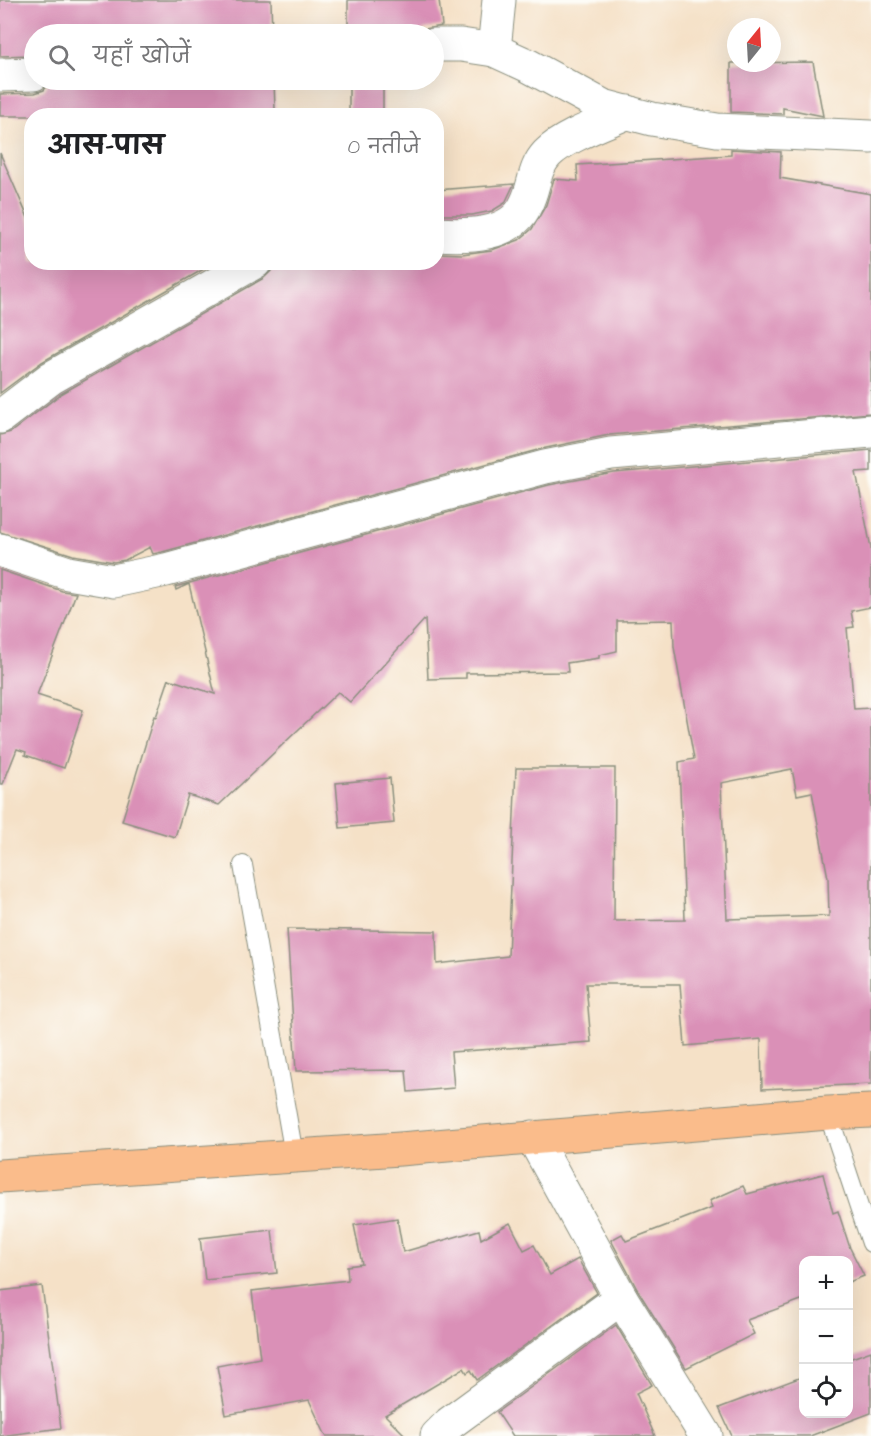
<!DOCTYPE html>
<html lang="hi">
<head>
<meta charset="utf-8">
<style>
	:root { --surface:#fff; --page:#f2f2f2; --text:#202124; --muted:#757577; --line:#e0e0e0 }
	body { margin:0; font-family:"Architects Daughter","Playpen Sans Deva",sans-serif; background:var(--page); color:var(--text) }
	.controls { position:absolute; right:18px; bottom:18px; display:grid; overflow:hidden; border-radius:12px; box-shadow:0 6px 24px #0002 }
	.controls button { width:54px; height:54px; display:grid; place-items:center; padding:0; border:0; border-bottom:2px solid var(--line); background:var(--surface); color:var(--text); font:30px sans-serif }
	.compass { position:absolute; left:727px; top:18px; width:54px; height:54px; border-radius:50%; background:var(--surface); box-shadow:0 6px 24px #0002; rotate:18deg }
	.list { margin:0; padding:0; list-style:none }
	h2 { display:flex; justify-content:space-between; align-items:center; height:78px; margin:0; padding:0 24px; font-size:26px }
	h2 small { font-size:20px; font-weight:400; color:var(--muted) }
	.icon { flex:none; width:33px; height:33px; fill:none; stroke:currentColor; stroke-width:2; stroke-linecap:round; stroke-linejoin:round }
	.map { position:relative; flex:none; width:871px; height:1436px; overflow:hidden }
	.search { position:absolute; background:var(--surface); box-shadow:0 6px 24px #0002; left:24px; top:24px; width:420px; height:66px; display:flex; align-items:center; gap:15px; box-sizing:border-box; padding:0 21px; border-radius:33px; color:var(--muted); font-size:22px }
	.panel { position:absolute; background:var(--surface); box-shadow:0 6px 24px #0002; left:24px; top:108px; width:420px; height:162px; border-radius:24px }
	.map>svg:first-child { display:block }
</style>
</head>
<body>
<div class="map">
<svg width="871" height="1436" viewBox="0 0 871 1436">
	<rect width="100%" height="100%" fill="#fdfcf7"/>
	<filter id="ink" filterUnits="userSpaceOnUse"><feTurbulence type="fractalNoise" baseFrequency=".0167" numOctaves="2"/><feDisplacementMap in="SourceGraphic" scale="12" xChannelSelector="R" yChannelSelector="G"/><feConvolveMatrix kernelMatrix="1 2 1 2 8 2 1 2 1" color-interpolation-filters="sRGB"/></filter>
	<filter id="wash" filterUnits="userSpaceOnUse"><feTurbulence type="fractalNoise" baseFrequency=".008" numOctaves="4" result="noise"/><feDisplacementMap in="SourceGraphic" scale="24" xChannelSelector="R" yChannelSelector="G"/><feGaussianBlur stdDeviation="1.35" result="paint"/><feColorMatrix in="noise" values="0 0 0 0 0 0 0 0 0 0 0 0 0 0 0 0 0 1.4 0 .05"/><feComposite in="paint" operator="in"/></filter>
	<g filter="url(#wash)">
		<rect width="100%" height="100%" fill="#f5e1c7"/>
		<g id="blocks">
			<g fill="#da90b7" fill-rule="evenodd">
				<path d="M0,0H271L272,34H34V55L0,56Z"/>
				<path d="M348,0H439L442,26L425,29L419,34H348Z"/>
				<path d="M813,62L823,116L783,108V114L731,112V63Z"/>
				<path d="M51,80H274L275,110H271L273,116H0V94L35,93L44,90Z"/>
				<rect x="349" y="80" width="34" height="36"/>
				<path d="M731,149L781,152L780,178L871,194V413L609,435L541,449L162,552L153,554L150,547L125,560L114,562L73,555L0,532V435L11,432L61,394L264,278L271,271L274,262H351L352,269L396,262H436V253L462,254L492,250L519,240L532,229L546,205L554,179L578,181L577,165L731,155Z"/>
				<path d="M0,153L32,227V262H216L42,362L0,393Z"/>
				<path d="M514,184L505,203L492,211L472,215H436V190Z"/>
				<path d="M871,450V471L856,472L871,548V607L851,611L854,627L847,628L854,709L871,708V1084L762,1089L761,1039L685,1046L680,984H586L591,1042L451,1052L454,1088L408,1092L406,1070L296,1071L287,929L436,931L437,964L508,956L516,768H615L614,921L685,920L679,762L694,759L674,647L673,620L617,621V651L599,655V658L567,663L568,672L466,673V678L428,679L425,619L350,702L338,692L219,805L188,795L175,837L122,821L154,716L156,717L169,679L215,694L189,584L176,590L175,587L549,485L614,473ZM792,769L797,795L812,792L828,878L829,916L727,919L721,783Z"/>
				<path d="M0,570L62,591L76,593L37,695L83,710L64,768L25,755L26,752L17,749L3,784H0Z"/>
				<path d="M390,778L394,823L340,828L336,783Z"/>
				<path d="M823,1174L833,1213L838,1211L850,1248L864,1276L849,1282V1260H804V1299L747,1320L754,1334L686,1368L637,1289L611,1240L622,1234L626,1241L712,1208L709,1201L743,1186L747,1194Z"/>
				<path d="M397,1218L403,1252L479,1230L481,1239L510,1223L524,1250L534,1245L550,1275L578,1259L597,1293L477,1380L471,1370L467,1373L464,1368L385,1415L406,1436H326L309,1400L226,1415L217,1366L260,1358L252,1291L348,1280L347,1266L362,1264L354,1225Z"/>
				<path d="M272,1230L277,1273L205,1280L200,1238Z"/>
				<path d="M42,1286L61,1428L0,1436V1291Z"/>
				<path d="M616,1325L652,1385L636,1393L655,1436H513L497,1412Z"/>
				<path d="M871,1351V1413L810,1436H732L719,1408L804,1376V1413H849V1359Z"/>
			</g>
		</g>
	</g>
	<g filter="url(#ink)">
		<use href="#blocks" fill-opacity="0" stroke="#8a8f7e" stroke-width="1.5"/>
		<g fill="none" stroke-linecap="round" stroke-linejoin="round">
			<defs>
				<g id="lane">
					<path d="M243,865L294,1155"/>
					<path d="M828,1113L871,1243"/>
				</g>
				<g id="street">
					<path d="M434,45H461L494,50L529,66L603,106L652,119L717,130L871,137"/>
					<path d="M494,50L499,0"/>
					<path d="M0,75L34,74"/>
					<path d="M436,234C466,236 512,237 526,204C535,187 533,169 547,154C563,137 606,122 628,112"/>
					<path d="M0,417L51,378L255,262"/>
					<path d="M0,550L68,573L114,581L166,570L545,467L611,454L871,431"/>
					<path d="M533,1137L621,1298L706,1436"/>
					<path d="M437,1436L450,1423L621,1298"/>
				</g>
				<path id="highway" d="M0,1176L400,1149L828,1113L871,1111"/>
			</defs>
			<use href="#lane" stroke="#8a8f7e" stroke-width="20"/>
			<use href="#street" stroke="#8a8f7e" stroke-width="35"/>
			<use href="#highway" stroke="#8a8f7e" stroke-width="35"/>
			<use href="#lane" stroke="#fff" stroke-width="18"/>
			<use href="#street" stroke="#fff" stroke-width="33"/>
			<use href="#highway" stroke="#fabc8b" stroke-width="33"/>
		</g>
	</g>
</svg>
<div class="controls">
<button>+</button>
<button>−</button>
<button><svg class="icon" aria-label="locate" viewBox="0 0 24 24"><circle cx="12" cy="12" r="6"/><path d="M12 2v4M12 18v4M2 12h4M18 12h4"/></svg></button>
</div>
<svg class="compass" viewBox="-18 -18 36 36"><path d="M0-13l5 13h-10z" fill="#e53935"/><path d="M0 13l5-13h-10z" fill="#757577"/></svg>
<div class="search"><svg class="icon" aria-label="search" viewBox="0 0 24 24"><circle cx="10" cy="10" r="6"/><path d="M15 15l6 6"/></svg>यहाँ खोजें</div>
<section class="panel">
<h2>आस-पास<small>0 नतीजे</small></h2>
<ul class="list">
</ul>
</section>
</div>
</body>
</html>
